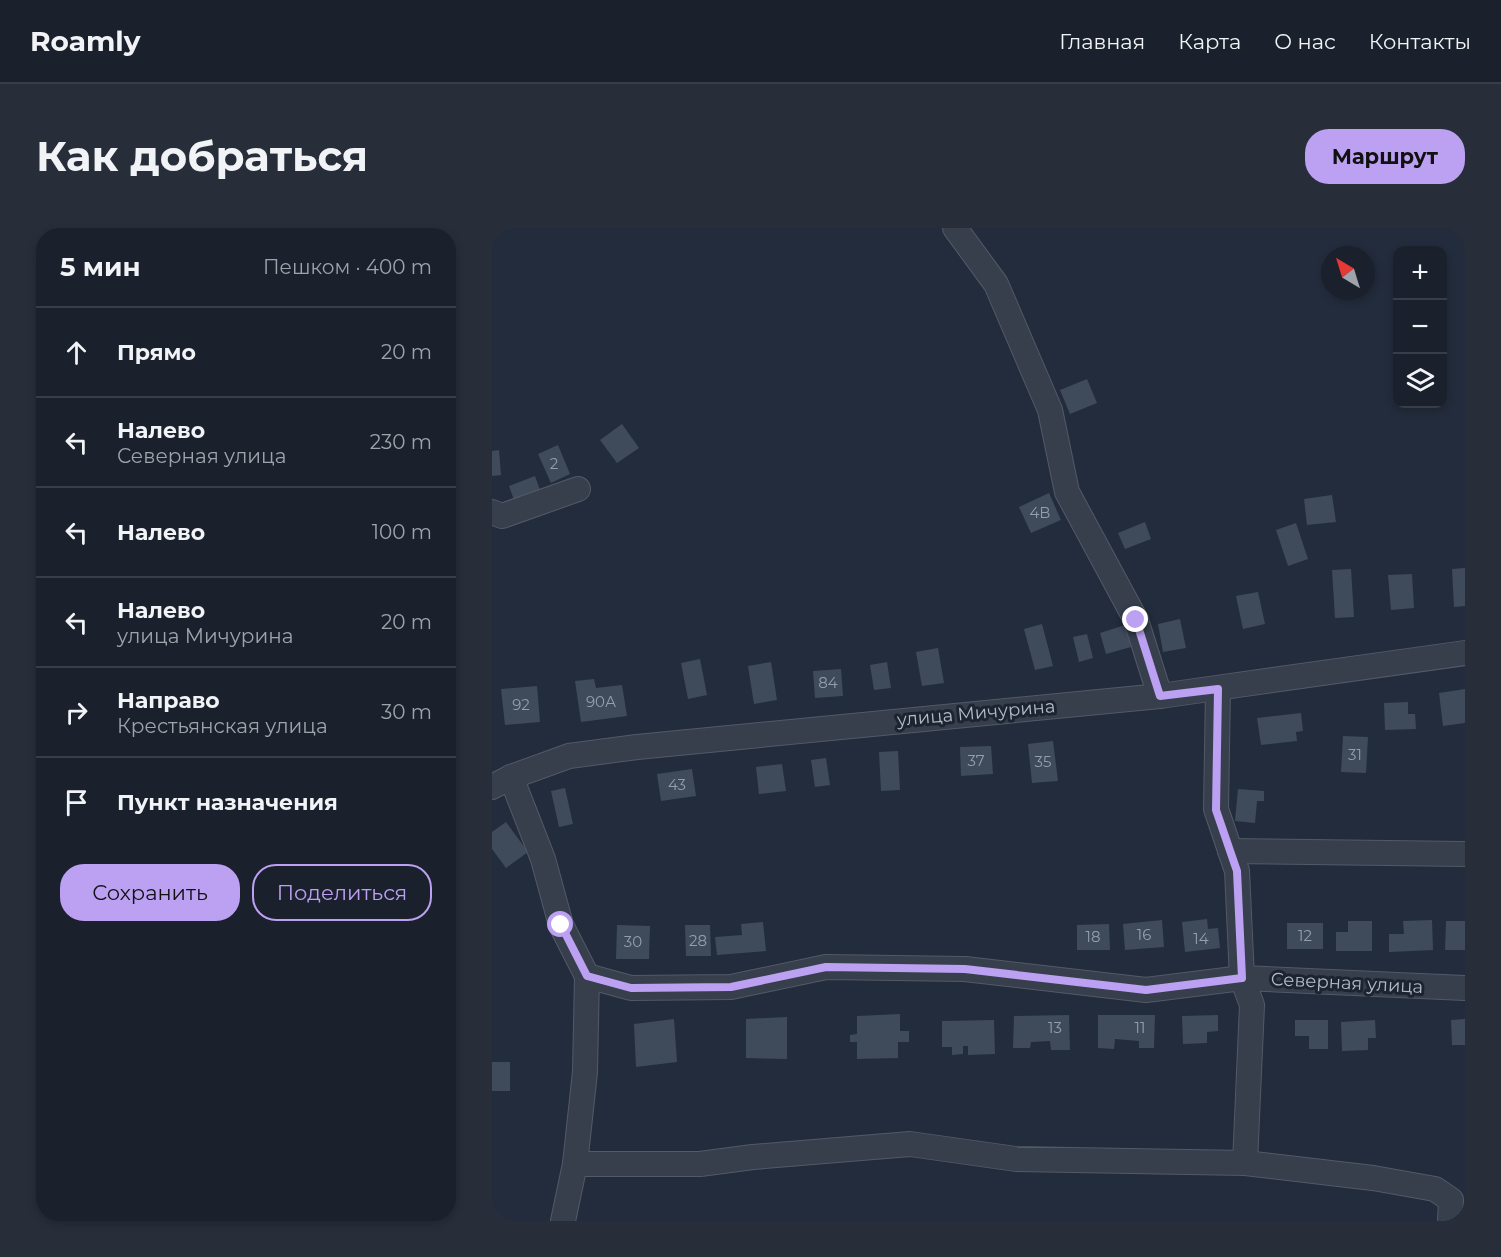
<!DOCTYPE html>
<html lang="ru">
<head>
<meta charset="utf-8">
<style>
	:root { --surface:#1a212d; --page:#272e39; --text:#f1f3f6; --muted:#9fa3aa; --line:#383e49; --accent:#bca0f2 }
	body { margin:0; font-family:Montserrat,sans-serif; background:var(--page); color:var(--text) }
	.controls { position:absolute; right:18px; top:18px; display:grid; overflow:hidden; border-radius:12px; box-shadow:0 3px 9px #0003 }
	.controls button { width:54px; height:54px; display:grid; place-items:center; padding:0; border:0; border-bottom:2px solid var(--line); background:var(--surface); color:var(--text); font:30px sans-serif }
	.compass { position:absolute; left:829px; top:18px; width:54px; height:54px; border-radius:50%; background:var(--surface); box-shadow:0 3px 9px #0003; rotate:322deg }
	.stop { position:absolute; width:18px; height:18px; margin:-14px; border:4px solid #bca0f2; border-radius:50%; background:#fff }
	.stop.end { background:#bca0f2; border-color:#fff; box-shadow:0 2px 6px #0008 }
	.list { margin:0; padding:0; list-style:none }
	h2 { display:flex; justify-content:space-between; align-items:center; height:78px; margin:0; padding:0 24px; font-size:26px }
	h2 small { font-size:20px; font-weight:400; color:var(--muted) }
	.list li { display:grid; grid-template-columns:39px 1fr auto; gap:18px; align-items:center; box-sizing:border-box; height:90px; padding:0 24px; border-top:2px solid var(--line) }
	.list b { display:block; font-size:22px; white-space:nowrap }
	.list p { margin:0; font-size:20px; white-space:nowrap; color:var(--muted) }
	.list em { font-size:20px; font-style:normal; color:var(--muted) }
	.actions { display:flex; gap:12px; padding:18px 24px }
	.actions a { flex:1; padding:14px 0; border:2px solid var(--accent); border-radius:24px; text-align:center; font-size:21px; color:var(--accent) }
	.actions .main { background:var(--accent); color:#111 }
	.icon { flex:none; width:33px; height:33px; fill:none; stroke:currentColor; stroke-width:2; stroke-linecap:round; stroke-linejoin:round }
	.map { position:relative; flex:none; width:973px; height:993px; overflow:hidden; border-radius:24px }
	header { display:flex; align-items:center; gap:36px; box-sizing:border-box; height:84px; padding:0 30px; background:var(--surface); border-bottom:2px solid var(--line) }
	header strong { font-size:28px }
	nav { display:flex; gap:33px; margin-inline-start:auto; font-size:21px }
	.intro { display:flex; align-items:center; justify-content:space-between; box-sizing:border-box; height:144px; padding:0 36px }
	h1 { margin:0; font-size:42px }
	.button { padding:15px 27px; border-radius:24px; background:var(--accent); color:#111; font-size:21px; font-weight:700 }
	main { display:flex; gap:36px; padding:0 36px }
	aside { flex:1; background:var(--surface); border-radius:24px; box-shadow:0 3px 9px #0003 }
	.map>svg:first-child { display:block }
</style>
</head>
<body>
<header>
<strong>Roamly</strong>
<nav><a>Главная</a><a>Карта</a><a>О нас</a><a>Контакты</a></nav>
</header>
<div class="intro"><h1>Как добраться</h1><a class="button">Маршрут</a></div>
<main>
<aside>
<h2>5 мин<small>Пешком · 400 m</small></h2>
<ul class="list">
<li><svg class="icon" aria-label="ahead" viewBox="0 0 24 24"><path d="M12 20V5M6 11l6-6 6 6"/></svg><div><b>Прямо</b></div><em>20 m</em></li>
<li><svg class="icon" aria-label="left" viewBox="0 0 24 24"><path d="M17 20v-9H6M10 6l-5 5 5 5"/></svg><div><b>Налево</b><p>Северная улица</p></div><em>230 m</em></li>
<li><svg class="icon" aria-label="left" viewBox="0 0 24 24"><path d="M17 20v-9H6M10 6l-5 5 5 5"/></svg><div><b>Налево</b></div><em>100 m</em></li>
<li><svg class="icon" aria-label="left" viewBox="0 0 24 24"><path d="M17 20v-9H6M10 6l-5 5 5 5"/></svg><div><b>Налево</b><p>улица Мичурина</p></div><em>20 m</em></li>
<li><svg class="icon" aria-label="right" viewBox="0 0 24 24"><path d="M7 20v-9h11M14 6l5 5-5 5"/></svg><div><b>Направо</b><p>Крестьянская улица</p></div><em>30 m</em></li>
<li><svg class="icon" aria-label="arrive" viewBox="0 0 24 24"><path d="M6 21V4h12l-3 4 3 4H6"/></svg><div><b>Пункт назначения</b></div></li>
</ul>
<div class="actions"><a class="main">Сохранить</a><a>Поделиться</a></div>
</aside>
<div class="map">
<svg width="973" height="993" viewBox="0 0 973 993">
	<rect width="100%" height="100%" fill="#232c3c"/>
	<g fill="#3f4a5b">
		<path d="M595,151L605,175L578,186L568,162Z"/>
		<path d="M130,196L147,220L125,235L108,212Z"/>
		<path d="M66,217L78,246L59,255L46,226Z"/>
		<path d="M7,222L9,247L0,248V223Z"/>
		<path d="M43,248L48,262L22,272L17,258Z"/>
		<path d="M557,265L569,292L539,305L527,279Z"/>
		<path d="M840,267L844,294L815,297L812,271Z"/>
		<path d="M653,294L659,311L633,321L626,305Z"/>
		<path d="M804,295L816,331L796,338L784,302Z"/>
		<path d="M973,340V378L962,379L960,341Z"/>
		<path d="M859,341L862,389L843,390L840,342Z"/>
		<path d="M920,346L922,380L899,382L896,347Z"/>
		<path d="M766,364L773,396L751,401L744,368Z"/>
		<path d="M688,391L694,420L671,424L666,396Z"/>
		<path d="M550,396L561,438L543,442L532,401Z"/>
		<path d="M633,397L639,419L614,426L608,405Z"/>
		<path d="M595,406L601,430L587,434L581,409Z"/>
		<path d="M446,420L452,455L430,458L424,424Z"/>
		<path d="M208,431L215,467L196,471L189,435Z"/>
		<path d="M279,434L285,472L262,476L256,438Z"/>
		<path d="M395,434L399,460L382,462L378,437Z"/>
		<path d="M349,441L351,468L323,470L321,443Z"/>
		<path d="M102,451L104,460L130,457L135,488L89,494L83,453Z"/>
		<path d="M45,458L48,494L13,497L9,461Z"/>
		<path d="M973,461V495L951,498L947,465Z"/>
		<path d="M916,474V486H923L924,501L893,502L892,475Z"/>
		<path d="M809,485L811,503L804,504L805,513L769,517L765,490Z"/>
		<path d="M851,508L876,509L874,545L849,544Z"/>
		<path d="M561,513L566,553L540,555L536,516Z"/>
		<path d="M499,518L501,546L469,548L468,519Z"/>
		<path d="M406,523L408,562L389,563L387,524Z"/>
		<path d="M334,530L338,557L323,559L319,532Z"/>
		<path d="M290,536L294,563L267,566L264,539Z"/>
		<path d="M200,541L204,568L169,573L165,546Z"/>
		<path d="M73,560L81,596L67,599L59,563Z"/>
		<path d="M746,561L772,563V573H765L763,595L743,593Z"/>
		<path d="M14,594L36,624L14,640L0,621V604Z"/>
		<path d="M715,691L716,701L726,700L728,720L693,724L690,694Z"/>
		<path d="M670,692L672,719L633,722L631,696Z"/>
		<path d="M940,692L941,722L897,724V706H912L911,693Z"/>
		<path d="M856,693H880V723H844V704H856Z"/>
		<path d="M954,693H973V722H953Z"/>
		<path d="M271,694L274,723L225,727L223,709L250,707L249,696Z"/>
		<rect x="795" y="695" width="36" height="26"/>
		<path d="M617,696L618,722H585V697Z"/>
		<path d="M125,697L158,698L157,731H124Z"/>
		<path d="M193,697H218L219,728H194Z"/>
		<path d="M408,786V803H417V814H406V830L365,831V814H358V807L365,806V788Z"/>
		<path d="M577,787L578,822H559L558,813L539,814L538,820H521L522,788Z"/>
		<path d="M606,787H663L662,820H647V813L623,811L622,821L606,820Z"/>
		<path d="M726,787V803L715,804V815L691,816L690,788Z"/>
		<path d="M295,789V831L254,830V791Z"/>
		<path d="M182,791L185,834L144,839L142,796Z"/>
		<path d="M973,791V817H960L959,792Z"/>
		<path d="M502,792L503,826L476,827V818H471V826L460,827V819H450V793Z"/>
		<path d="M803,792H836V821H817V808H803Z"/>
		<path d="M883,792L884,810H876V822L850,823L849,794Z"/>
		<rect x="0" y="834" width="18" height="29"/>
	</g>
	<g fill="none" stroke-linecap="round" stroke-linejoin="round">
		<defs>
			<g id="minor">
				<path d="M463,0L504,56L558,182L575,264L644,392L668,468"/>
				<path d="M0,284L10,288L86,261"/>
				<path d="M726,461L724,581L745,643L750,750L760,777L753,935"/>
				<path d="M19,549L51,631L69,697L95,748L93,844L83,936L71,993"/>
				<path d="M0,559L19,549L77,528L145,519L668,468L973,425"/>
				<path d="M738,623L973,626"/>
				<path d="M95,748L139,760L239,759L334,739L473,741L654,762L750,750L973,760"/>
				<path d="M83,936H208L261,929L418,916L524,931L753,935L881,950L943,961L959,972L958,993"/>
			</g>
		</defs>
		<use href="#minor" stroke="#525a67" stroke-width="26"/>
		<use href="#minor" stroke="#373f4d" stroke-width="24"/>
	</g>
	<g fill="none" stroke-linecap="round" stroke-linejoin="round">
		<path stroke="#bca0f2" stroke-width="8" d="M69,697L95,748L139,760L239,759L334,739L473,741L654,762L750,750L745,643L724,582L726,461L668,468L644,392"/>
	</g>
	<g text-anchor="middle" stroke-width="6" stroke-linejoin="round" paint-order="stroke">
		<g font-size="15" fill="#959ead">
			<text x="62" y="241">2</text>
			<text x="548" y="290">4В</text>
			<text x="336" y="460">84</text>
			<text x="109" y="479">90А</text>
			<text x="29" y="482">92</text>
			<text x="863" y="532">31</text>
			<text x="484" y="538">37</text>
			<text x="551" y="539">35</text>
			<text x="185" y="562">43</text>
			<text x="652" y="712">16</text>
			<text x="813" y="713">12</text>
			<text x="601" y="714">18</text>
			<text x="709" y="716">14</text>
			<text x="206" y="718">28</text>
			<text x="141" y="719">30</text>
			<text x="563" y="805">13</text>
			<text x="648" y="805">11</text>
		</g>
		<g font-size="18" fill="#b2bac8" stroke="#1c2431">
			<text transform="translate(484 485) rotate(-5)" y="6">улица Мичурина</text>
			<text transform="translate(855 755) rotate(3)" y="6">Северная улица</text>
		</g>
	</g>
</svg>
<div class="controls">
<button>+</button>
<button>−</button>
<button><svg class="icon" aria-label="layers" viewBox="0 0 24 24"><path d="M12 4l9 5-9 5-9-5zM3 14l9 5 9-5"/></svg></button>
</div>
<svg class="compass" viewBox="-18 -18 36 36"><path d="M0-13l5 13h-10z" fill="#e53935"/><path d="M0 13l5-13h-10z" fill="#9fa3aa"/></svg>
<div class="stop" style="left:69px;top:697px"></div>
<div class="stop end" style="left:644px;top:392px"></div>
</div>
</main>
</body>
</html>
